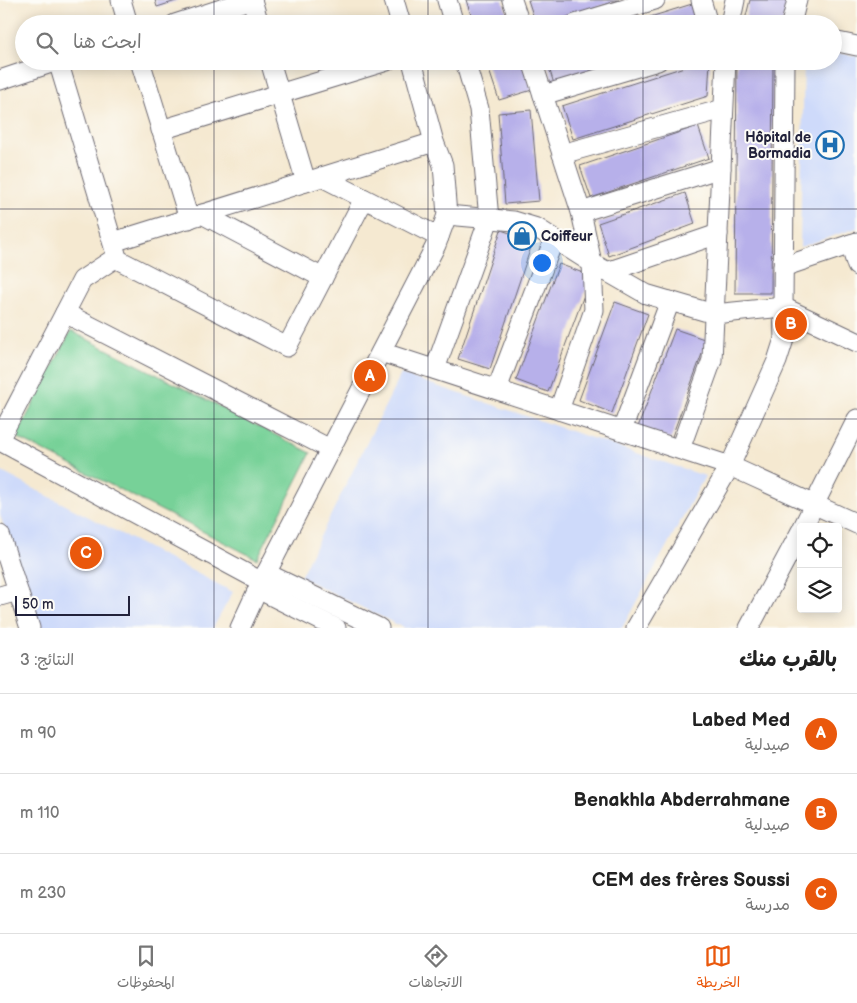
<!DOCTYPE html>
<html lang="ar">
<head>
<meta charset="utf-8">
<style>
	:root { --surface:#fff; --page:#f2f2f2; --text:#222; --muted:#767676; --line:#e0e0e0; --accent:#ea580c }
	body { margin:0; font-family:"Balsamiq Sans","Playpen Sans Arabic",sans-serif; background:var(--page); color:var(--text); direction:rtl }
	.controls { position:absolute; right:15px; bottom:15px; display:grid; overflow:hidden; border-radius:5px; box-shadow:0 2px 12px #0003 }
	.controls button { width:45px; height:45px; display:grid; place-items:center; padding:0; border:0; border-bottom:1px solid var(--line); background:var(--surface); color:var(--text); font:25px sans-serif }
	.scale { position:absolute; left:15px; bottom:12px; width:115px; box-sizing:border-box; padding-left:5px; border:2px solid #22223b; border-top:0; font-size:14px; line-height:18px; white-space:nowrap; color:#22223b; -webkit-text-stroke:4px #fdfcf7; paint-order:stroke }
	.you { position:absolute; left:541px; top:262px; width:18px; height:18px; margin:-12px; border:4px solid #fff; border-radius:50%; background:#1a73e8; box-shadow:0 0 0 8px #1a73e833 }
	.badge { display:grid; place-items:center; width:32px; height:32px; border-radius:50%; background:var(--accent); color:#fff; font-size:16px; font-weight:700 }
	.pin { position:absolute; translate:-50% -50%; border:2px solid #fff; box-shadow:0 1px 5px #0006 }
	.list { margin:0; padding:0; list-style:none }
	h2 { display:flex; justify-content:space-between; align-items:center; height:65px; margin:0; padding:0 20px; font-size:21px }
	h2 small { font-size:16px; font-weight:400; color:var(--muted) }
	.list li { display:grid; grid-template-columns:32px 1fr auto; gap:15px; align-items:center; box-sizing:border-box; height:80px; padding:0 20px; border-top:1px solid var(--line) }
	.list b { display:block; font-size:19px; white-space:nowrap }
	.list p { margin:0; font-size:16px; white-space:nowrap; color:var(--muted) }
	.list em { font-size:16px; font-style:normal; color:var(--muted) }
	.icon { flex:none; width:28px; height:28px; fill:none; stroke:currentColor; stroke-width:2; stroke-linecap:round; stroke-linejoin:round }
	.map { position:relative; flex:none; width:857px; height:628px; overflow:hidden; direction:ltr }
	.search { position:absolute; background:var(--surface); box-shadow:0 2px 12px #0003; left:15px; right:15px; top:15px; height:55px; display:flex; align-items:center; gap:12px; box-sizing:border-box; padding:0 18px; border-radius:28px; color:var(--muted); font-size:19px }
	.sheet { height:305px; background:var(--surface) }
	nav { display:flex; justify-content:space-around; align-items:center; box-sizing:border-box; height:70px; border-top:1px solid var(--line); background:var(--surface); font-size:14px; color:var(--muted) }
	nav a { display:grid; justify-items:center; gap:2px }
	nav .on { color:var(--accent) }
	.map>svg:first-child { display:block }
</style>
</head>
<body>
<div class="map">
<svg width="857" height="628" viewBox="0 0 857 628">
	<rect width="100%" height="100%" fill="#fdfcf7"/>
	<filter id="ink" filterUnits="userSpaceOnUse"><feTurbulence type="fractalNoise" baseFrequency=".02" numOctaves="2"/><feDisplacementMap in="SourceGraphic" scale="10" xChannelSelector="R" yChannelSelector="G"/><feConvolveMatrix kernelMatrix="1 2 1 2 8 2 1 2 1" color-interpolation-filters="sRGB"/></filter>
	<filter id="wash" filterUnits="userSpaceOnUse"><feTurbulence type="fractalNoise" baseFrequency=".0096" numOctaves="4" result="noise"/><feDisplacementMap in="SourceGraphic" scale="20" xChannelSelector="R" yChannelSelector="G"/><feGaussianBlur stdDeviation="1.12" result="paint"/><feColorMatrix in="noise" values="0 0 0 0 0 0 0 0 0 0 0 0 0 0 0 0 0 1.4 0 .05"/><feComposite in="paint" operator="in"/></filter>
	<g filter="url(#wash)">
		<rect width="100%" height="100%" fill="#f5e9d1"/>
		<g fill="#cedafa">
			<path d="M833,52L857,56V228L800,247L804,61H833Z"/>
			<path d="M401,374L705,476L622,628H404L300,577Z"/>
			<path d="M0,471L233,592L213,628H37L0,515Z"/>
		</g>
		<path fill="#77d198" stroke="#4c7a6a" d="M71,331L311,453L257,559L16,437Z"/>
		<g id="blocks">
			<g fill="#b7b0ea">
				<path d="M155,0H179L157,7Z"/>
				<path d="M466,0H503L510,24H474Z"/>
				<path d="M528,0H619L546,24H536Z"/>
				<path d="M750,0H788L782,24H744Z"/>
				<path d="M692,4L698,24H631V23Z"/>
				<path d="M486,61H522L532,90L499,100Z"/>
				<path d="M547,61H623V62L554,84Z"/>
				<path d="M703,61H710L708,96L573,139L562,106Z"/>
				<path d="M737,61H773L771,293H735Z"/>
				<path d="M531,110L539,201L505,204L498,113Z"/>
				<path d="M698,126L709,158L591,198L580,166Z"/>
				<path d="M685,193L695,224L609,256L598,223Z"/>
				<path d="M501,230L533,241L490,369L458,359Z"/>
				<path d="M559,264L591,276L548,392L516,380Z"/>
				<path d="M615,302L648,314L612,413L579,400Z"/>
				<path d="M675,329L707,340L671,439L638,427Z"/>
			</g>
		</g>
	</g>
	<g filter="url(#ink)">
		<use href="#blocks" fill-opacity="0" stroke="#6c6870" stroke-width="1"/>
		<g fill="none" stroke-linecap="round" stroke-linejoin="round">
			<defs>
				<g id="minor">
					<path d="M121,0L128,24"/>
					<path d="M252,0L259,24"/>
					<path d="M394,0L401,24"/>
					<path d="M447,0L454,24"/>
					<path d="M512,0L520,24"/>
					<path d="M701,0L708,24"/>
					<path d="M175,24L249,0"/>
					<path d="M575,24L655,0"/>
					<path d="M730,24L735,0"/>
					<path d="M791,24L797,0"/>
					<path d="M833,41L857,46"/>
					<path d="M58,61L116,254"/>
					<path d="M140,61L189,219"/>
					<path d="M270,61L306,182"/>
					<path d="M532,61L581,212L592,263L594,310L559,410"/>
					<path d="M0,80L57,61"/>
					<path d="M543,95L658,61"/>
					<path d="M161,130L387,61"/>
					<path d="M562,154L723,109"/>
					<path d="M322,177L439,237"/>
					<path d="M581,212L721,168"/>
					<path d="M202,214L323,278"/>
					<path d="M447,215L514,221L537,228L592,263L646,294L714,314L783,307L857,342"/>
					<path d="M113,242L434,142"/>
					<path d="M850,244L857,266"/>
					<path d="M783,267L857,242"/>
					<path d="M607,272L718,234"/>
					<path d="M65,313L330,449"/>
					<path d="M381,352L730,466L857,524"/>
					<path d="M435,369L489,219L479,109L465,61"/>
					<path d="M497,389L554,239"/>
					<path d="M622,430L670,301"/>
					<path d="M0,438L82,280L115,258L287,347L364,199"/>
					<path d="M0,441L262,582"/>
					<path d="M680,449L712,360L726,61"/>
					<path d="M803,527L857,419"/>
					<path d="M0,535L30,628"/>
					<path d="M266,573L379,628"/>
					<path d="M258,589L336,628"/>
					<path d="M0,596L18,591"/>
					<path d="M240,628L258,589L436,245L447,215L443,165L434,142L412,61"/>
					<path d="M636,628L730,466L777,361L784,339L783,307L785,61"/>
					<path d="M749,628L801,531"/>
				</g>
			</defs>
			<use href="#minor" stroke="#6c6870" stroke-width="21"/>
			<use href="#minor" stroke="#fff" stroke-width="19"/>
		</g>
	</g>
	<path fill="none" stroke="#22223b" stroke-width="1" stroke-opacity="0.55" d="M214,0V24M428,0V24M643,0V24M214,61V628M428,61V628M643,61V628M0,209H857M0,419H857"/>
	<defs>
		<symbol id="hospital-ring" viewBox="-11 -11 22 22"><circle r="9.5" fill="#fdfcf7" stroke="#1f6fb2" stroke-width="1.5"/><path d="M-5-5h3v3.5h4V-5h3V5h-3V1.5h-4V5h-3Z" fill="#1f6fb2"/></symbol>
		<symbol id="shop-ring" viewBox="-11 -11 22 22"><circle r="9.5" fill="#fdfcf7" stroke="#1f6fb2" stroke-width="1.5"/><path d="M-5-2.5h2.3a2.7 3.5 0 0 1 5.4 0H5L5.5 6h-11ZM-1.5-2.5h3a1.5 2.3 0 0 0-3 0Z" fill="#1f6fb2"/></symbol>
	</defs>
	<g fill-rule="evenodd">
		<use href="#hospital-ring" x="814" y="129" width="32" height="32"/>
		<use href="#shop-ring" x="506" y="220" width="32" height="32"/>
	</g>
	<g text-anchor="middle" stroke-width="4" stroke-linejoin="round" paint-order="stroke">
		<g font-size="14" font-weight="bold" fill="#22223b" stroke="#fdfcf7" text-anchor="end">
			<text x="811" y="142">Hôpital de<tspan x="811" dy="16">Bormadia</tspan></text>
			<text x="541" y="241" text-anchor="start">Coiffeur</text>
		</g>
	</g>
</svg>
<div class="controls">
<button><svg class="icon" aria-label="locate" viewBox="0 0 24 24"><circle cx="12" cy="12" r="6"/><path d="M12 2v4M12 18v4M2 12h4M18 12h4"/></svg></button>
<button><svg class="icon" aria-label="layers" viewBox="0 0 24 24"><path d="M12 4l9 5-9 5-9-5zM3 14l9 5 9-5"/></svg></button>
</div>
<div class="scale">50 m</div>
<div class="you"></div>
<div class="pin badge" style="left:370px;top:376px">A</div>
<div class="pin badge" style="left:791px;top:324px">B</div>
<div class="pin badge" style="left:86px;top:553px">C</div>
<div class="search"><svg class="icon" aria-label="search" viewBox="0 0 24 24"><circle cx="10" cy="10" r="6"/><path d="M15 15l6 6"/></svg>ابحث هنا</div>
</div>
<section class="sheet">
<h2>بالقرب منك<small>النتائج: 3</small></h2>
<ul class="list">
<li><span class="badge">A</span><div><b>Labed Med</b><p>صيدلية</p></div><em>90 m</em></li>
<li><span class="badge">B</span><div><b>Benakhla Abderrahmane</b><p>صيدلية</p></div><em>110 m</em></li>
<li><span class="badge">C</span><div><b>CEM des frères Soussi</b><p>مدرسة</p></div><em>230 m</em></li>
</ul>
</section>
<nav>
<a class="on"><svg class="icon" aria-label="map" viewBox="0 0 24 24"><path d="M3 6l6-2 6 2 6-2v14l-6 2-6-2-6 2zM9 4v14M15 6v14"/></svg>الخريطة</a>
<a><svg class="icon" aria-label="directions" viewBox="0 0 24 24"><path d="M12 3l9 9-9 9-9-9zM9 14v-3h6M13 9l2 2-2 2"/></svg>الاتجاهات</a>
<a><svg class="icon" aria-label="saved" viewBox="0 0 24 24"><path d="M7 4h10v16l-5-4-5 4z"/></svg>المحفوظات</a>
</nav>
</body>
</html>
